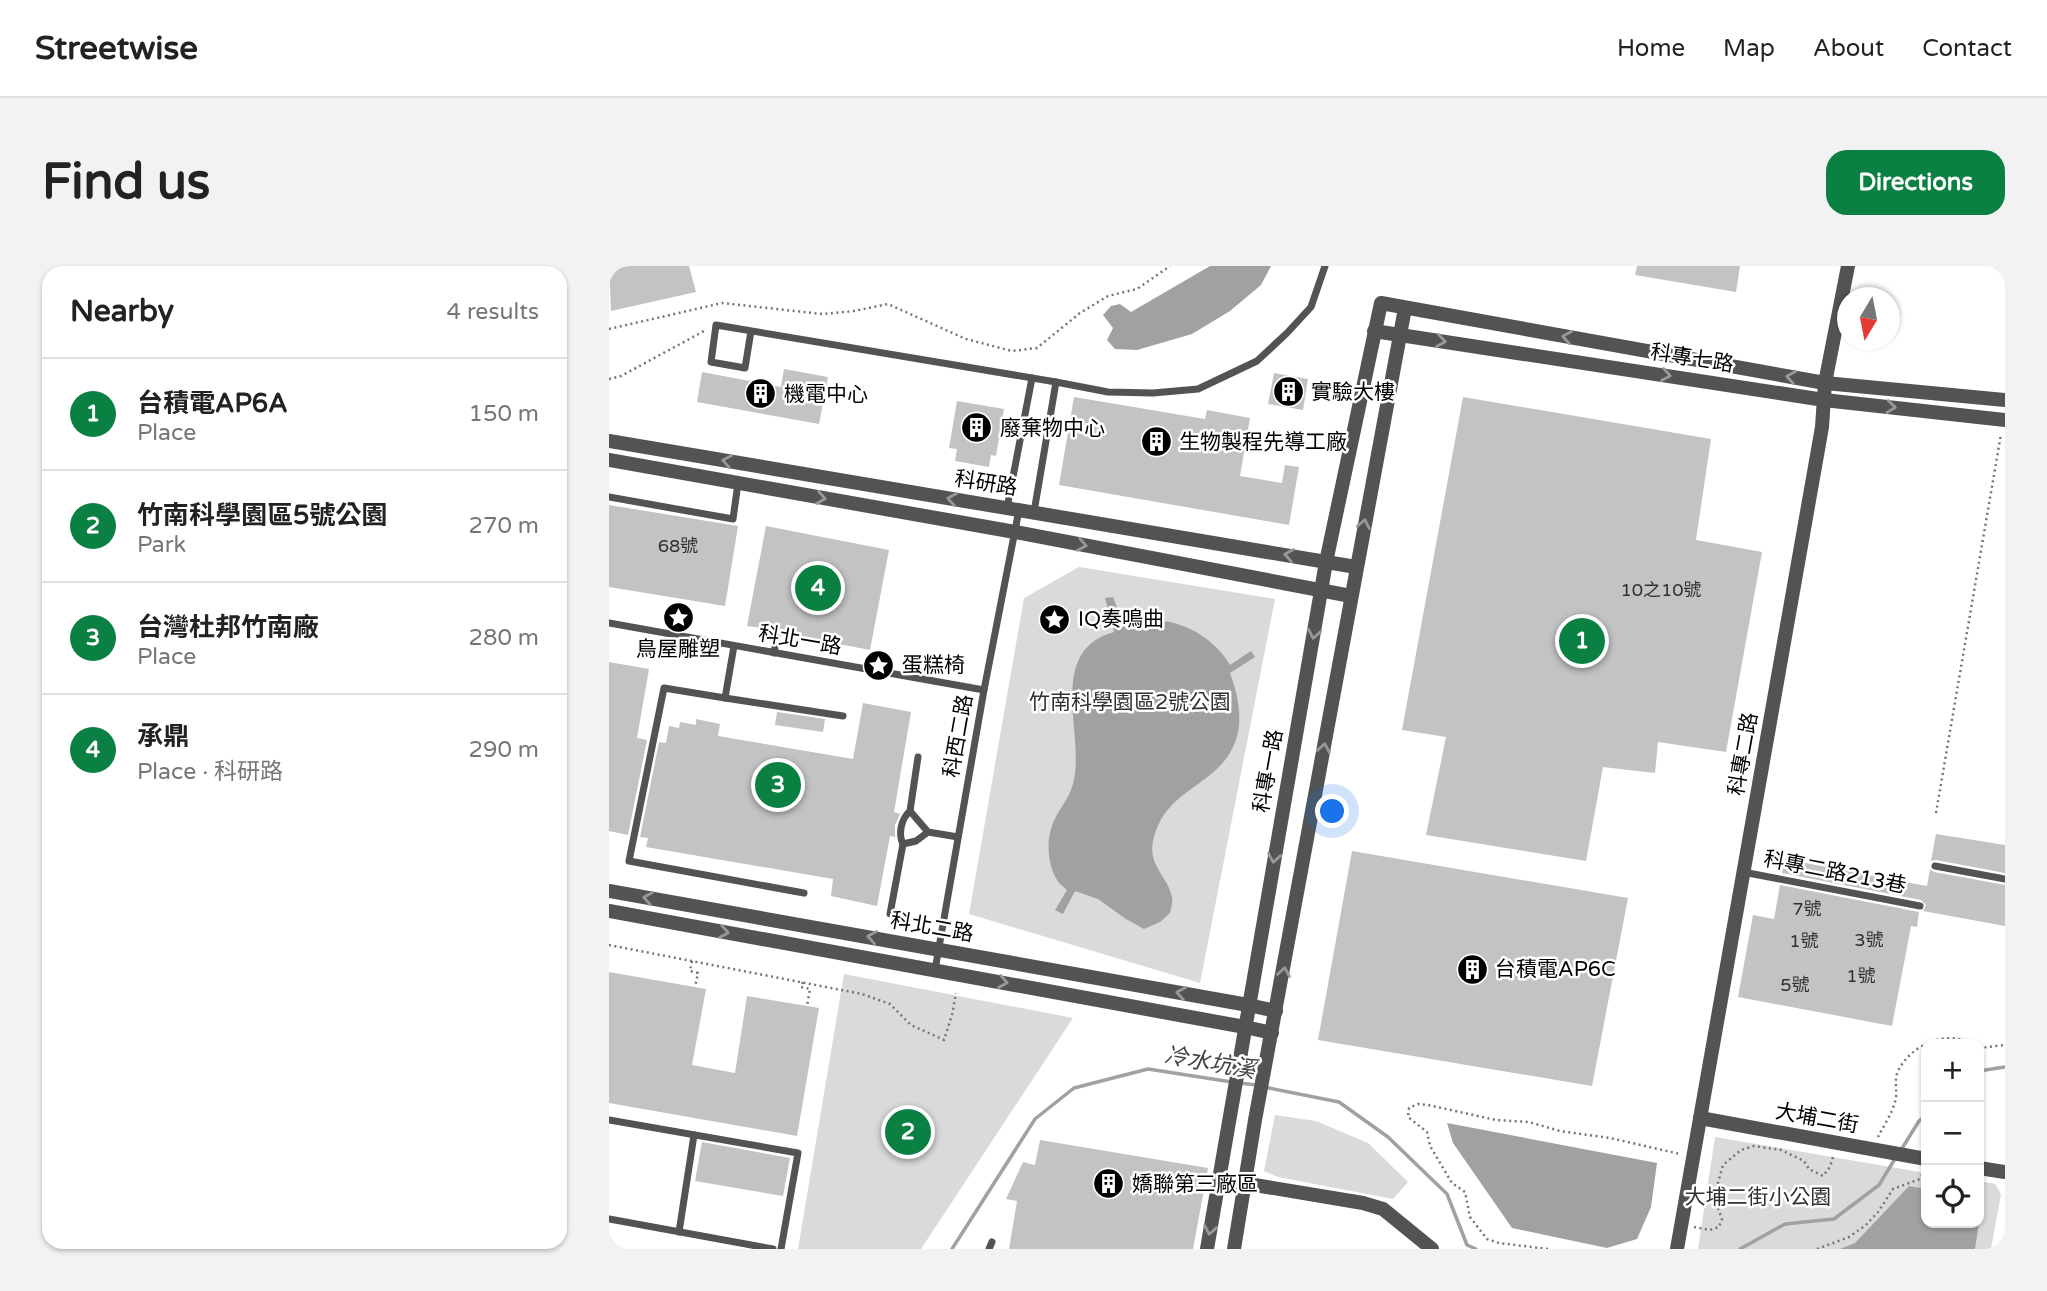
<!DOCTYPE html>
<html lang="en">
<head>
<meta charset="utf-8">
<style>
	:root { --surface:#fff; --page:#f2f2f2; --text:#222; --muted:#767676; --line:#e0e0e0; --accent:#0b8043 }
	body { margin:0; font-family:"Varela Round","Noto Sans TC",sans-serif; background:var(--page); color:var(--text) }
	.controls { position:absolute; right:21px; bottom:21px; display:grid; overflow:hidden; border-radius:14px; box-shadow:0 2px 5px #0004 }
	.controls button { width:63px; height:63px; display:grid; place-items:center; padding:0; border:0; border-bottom:2px solid var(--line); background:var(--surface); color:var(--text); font:35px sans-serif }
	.compass { position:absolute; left:1228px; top:21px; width:63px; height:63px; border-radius:50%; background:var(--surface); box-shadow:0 2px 5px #0004; rotate:190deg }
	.you { position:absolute; left:724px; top:546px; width:24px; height:24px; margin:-18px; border:5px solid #fff; border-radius:50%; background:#1a73e8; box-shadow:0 0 0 10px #1a73e833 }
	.badge { display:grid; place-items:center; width:46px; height:46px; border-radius:50%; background:var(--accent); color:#fff; font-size:23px; font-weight:700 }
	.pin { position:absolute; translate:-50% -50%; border:4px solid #fff; box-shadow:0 2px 7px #0006 }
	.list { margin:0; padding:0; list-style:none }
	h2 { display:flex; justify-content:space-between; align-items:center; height:91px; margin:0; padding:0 28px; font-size:30px }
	h2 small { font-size:23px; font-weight:400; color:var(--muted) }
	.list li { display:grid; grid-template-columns:46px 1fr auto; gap:21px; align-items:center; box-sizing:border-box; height:112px; padding:0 28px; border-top:2px solid var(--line) }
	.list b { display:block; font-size:26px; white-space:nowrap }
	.list p { margin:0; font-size:23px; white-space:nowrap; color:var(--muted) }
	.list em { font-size:23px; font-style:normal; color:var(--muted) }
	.icon { flex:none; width:38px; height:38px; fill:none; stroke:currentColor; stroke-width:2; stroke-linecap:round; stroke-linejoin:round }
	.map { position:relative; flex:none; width:1396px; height:983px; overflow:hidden; border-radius:21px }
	header { display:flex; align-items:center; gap:42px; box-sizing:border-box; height:98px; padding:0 35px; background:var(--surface); border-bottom:2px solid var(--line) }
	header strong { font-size:33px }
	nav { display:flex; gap:38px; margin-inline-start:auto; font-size:24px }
	.intro { display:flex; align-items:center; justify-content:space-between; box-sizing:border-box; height:168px; padding:0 42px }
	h1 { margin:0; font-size:49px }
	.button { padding:18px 32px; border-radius:21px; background:var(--accent); color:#fff; font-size:24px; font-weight:700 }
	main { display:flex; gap:42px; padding:0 42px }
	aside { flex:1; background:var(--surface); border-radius:21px; box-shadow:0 2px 5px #0004 }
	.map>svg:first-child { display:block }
</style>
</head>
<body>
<header>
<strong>Streetwise</strong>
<nav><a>Home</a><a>Map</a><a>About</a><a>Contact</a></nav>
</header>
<div class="intro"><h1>Find us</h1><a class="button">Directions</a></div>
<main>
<aside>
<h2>Nearby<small>4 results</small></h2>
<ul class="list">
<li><span class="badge">1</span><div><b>台積電AP6A</b><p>Place</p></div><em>150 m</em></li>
<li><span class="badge">2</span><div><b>竹南科學園區5號公園</b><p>Park</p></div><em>270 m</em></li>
<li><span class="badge">3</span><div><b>台灣杜邦竹南廠</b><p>Place</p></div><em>280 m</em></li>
<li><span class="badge">4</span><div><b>承鼎</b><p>Place · 科研路</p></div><em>290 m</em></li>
</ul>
</aside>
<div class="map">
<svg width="1396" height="983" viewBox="0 0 1396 983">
	<rect width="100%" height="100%" fill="#fff"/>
	<g fill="#dadada">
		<path d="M470,301L666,333L591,717L360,648L415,332Z"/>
		<path d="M235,708L464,752L312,983H189Z"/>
		<path d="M666,849L707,855L759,877L799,916L784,933L669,911L655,905Z"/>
		<path d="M1106,871L1317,907V957H1370V915L1386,918L1392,928L1382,983H1089Z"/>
	</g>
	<g fill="#a1a1a1">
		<path d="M601,0H662L652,19L621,45L583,68L528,84L506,83L498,74L504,62L494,49L502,40L511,38L522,46Z"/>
		<path d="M504,331L515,360C527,357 541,354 553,355C580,357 609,377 621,399L642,385L646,391L621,407C635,446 637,480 601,509C577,528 554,538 545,571C537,599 558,608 563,631C564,636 562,642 561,647L551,656L535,663L517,653L489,633L466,625L454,648L446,644L458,624C454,620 449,617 447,612C439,599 437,574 443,560C451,538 463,533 466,507C472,459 440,384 505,366L496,332Z"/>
		<path d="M838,857L1048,897L1042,941L1028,973L998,982L903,962L844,877Z"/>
		<path d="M1300,920L1317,923V957H1370L1366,983H1231L1246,977Z"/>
	</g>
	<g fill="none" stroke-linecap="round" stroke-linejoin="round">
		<g stroke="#a1a1a1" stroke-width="3.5">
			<path d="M1370,805L1396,801"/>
			<path d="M631,817L647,819"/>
			<path d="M655,821L730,836L779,871L838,928L858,979L867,983"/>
			<path d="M1292,884L1310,855L1317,849"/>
			<path d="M343,983L426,853L465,822L539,803L623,816"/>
			<path d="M1131,983L1176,958L1225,953L1270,919L1287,891"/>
		</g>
	</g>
	<g fill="#c3c3c3">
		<path d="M0,0H80L87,26L2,45Z"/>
		<path d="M1028,0H1131L1127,26L1026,9Z"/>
		<path d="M175,103L219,111L210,158L88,136L93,106L172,121Z"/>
		<path d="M665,107L699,113L694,144L659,138Z"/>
		<path d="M465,131L596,153L598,144L641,152L631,210L673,217L676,199L690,201L680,259L450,219Z"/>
		<path d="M854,131L1102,173L1087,274L1153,286L1117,486L1049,476L1046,507L994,501L977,595L817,569L837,471L793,464Z"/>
		<path d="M348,135L395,143L387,190L382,189L380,201L346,195L348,183L340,182Z"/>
		<path d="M0,239L129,260L116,340L0,321Z"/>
		<path d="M157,260L280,284L261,384L173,367L170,364L138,360Z"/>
		<path d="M0,396L40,403L28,472L38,474L19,569L0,565Z"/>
		<path d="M254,437L302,446L285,546L291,548L286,559V571L281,570L268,640L222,630L224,613L37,581L39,572L31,571L50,476L57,477L60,460L70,462L71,456L87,459V453L111,458L109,470L244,493Z"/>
		<path d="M168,446L216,453L214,466L166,459Z"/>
		<path d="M1327,568L1396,579V607L1327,594L1322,595Z"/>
		<path d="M743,585L1019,632L983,820L709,774Z"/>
		<path d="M1176,593L1318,620L1321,603L1325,606L1396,619V660L1314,645L1317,639L1312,634L1173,607Z"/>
		<path d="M1171,619L1310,646L1308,661L1302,660L1283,760L1129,731L1144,649L1165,653Z"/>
		<path d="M0,706L97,723L83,799L126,807L138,730L210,742L188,870L0,837Z"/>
		<path d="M431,874L599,902L584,983H400L408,935L397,933L414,896L426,899Z"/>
		<path d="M93,876L181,892L174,930L86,915Z"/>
	</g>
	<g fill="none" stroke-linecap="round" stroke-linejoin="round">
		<g stroke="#757575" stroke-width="2.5" stroke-dasharray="2 3.5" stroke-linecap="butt">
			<path d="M0,63L113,37L213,48L245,45L279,38L357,73L403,85L428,82L471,47L499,30L528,23L561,0"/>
			<path d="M0,113L12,110L97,64"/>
			<path d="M1327,547L1392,168"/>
			<path d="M0,679L253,728L281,738L302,759L335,774L343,749L347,727"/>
			<path d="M83,695L81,705L89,707L86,721"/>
			<path d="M194,716L192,721L201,723L198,740"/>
			<path d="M1370,782L1396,779"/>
			<path d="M1269,871C1275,859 1285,845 1287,831C1288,822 1285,814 1289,805C1302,779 1337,763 1362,778"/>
			<path d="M1085,961L1101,964L1110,961L1113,953L1105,931L1114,899L1132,884L1145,880L1172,884L1195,895L1200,903L1214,910L1221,901L1224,891"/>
			<path d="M939,983L890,977L878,973L861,951L856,926L843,917L821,880L818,866L799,851L800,842L809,838L819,839L887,854L920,856L951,865L1001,872L1071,888"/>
			<path d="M1208,983L1240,971L1257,959L1269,946L1284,923L1311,913L1315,905"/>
		</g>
		<g stroke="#535353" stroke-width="7">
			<path d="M142,65L136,102L102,96L107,59L447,116L499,126L544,127L589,123L648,95L678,67L702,41L716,0"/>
			<path d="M0,231L124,253L129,217"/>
			<path d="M398,242L423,112"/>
			<path d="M425,246L447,116"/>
			<path d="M0,357L375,424"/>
			<path d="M125,380L116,432L55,422L20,595L195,627"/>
			<path d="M165,387L168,370"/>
			<path d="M116,432L234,450"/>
			<path d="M301,545L309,491"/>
			<path d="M319,566L307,575L294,578C289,568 292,553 301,545L319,566L349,571"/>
			<path d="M1326,600L1396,613"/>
			<path d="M1134,606L1311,640"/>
			<path d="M281,648L294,578"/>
			<path d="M326,704L375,424L410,244"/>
			<path d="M0,854L189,887L172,983"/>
			<path d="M0,953L164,983"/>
			<path d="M70,966L85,869"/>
			<path d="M380,983L383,976"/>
		</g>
		<g stroke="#535353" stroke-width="14">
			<path d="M0,625L639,739"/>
			<path d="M0,645L636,761"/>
			<path d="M1091,852L1317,893"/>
			<path d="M1370,902L1396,906"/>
			<path d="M610,913L754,937L774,943L823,983"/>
			<path d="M1068,983L1213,161L1216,117L1239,0"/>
		</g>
		<g stroke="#535353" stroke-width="14">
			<path d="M765,65L1215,134L1396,154"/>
			<path d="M0,175L747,301"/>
			<path d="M0,194L406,266L742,330"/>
			<path d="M639,739L667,745"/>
			<path d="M636,761L663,767"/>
			<path d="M598,983L717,296L772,37L1216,117L1396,134"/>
			<path d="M625,983L646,854L796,42"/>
		</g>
	</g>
	<defs><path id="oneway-chevron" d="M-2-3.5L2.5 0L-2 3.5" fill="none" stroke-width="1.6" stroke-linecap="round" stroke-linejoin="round" transform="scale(1.75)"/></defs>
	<g stroke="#989898">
		<use href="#oneway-chevron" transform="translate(958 71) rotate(-170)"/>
		<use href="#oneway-chevron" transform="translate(832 75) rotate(9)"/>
		<use href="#oneway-chevron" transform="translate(1057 109) rotate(9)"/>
		<use href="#oneway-chevron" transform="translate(1182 111) rotate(-170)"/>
		<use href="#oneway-chevron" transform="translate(1282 141) rotate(7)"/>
		<use href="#oneway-chevron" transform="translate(118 195) rotate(-170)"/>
		<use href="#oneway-chevron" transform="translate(212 232) rotate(10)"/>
		<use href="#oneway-chevron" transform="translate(343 233) rotate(-170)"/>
		<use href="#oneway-chevron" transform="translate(755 258) rotate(-79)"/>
		<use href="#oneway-chevron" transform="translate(473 279) rotate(11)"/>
		<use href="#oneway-chevron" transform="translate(680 289) rotate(-170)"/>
		<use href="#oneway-chevron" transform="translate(705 368) rotate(100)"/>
		<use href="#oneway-chevron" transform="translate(715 482) rotate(-80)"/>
		<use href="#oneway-chevron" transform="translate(665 592) rotate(100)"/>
		<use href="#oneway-chevron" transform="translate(39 632) rotate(-170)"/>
		<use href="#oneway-chevron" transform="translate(115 666) rotate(10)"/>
		<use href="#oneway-chevron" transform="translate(263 671) rotate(-170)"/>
		<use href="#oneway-chevron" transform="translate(675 706) rotate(-80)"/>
		<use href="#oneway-chevron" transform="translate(394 716) rotate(10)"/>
		<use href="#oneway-chevron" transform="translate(572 727) rotate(-170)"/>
		<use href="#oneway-chevron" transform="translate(601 964) rotate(100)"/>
	</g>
	<defs>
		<symbol id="building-disc" viewBox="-11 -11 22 22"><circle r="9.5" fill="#000" stroke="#fff"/><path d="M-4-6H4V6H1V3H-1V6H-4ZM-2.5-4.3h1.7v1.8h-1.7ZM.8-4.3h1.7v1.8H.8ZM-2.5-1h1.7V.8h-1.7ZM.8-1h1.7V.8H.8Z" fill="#fff"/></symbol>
		<symbol id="sight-disc" viewBox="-11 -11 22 22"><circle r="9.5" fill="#000" stroke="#fff"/><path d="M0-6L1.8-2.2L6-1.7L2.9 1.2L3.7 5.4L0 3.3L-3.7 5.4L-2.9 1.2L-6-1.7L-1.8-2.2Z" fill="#fff"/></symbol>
	</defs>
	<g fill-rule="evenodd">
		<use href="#building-disc" x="662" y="108" width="35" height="35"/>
		<use href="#building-disc" x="134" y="110" width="35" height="35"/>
		<use href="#building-disc" x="350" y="144" width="35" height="35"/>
		<use href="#building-disc" x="530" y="158" width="35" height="35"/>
		<use href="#sight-disc" x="52" y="334" width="35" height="35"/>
		<use href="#sight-disc" x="428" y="336" width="35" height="35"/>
		<use href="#sight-disc" x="252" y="382" width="35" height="35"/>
		<use href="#building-disc" x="846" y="686" width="35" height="35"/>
		<use href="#building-disc" x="482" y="900" width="35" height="35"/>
	</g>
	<g text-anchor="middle" stroke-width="5" stroke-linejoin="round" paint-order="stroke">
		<g font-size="18" fill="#313131">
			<text x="69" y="286">68號</text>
			<text x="1052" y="330">10之10號</text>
			<text x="1198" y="649">7號</text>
			<text x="1260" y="680">3號</text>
			<text x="1195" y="681">1號</text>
			<text x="1252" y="716">1號</text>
			<text x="1186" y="725">5號</text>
		</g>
		<g font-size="21" fill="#000" stroke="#fff">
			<text transform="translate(1083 92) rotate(9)" y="7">科專七路</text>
			<text transform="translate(377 217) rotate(9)" y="7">科研路</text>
			<text transform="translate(191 374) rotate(10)" y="7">科北一路</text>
			<text transform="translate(349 470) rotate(-80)" y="7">科西二路</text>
			<text transform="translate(1134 488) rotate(-80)" y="7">科專二路</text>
			<text transform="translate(659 505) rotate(-80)" y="7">科專一路</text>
			<text transform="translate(1226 606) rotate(11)" y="7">科專二路213巷</text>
			<text transform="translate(323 661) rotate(10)" y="7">科北二路</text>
			<text transform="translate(1208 852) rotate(10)" y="7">大埔二街</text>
		</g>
		<g font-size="21" fill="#000" stroke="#fff" text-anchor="start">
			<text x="702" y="133">實驗大樓</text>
			<text x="175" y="135">機電中心</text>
			<text x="391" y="169">廢棄物中心</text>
			<text x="570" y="183">生物製程先導工廠</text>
			<text x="469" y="360">IQ奏鳴曲</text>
			<text x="69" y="390" text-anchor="middle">鳥屋雕塑</text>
			<text x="293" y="406">蛋糕椅</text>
			<text x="886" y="710">台積電AP6C</text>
			<text x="523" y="925">嬌聯第三廠區</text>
		</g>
		<g font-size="21" fill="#313131" stroke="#fff">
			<text x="521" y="443">竹南科學園區2號公園</text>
			<text x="1149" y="938">大埔二街小公園</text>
		</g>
		<g font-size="23" font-style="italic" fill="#424242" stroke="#fff">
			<text transform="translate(601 796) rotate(10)" y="8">冷水坑溪</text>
		</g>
	</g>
</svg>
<div class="controls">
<button>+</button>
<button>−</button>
<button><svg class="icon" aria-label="locate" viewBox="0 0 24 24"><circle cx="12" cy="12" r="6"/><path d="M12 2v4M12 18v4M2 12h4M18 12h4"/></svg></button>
</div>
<svg class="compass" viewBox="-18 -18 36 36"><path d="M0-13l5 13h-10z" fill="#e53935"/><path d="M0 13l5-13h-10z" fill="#767676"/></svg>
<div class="you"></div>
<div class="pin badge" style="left:973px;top:375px">1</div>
<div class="pin badge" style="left:299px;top:866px">2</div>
<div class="pin badge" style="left:169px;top:519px">3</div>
<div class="pin badge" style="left:209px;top:322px">4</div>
</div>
</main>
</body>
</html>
